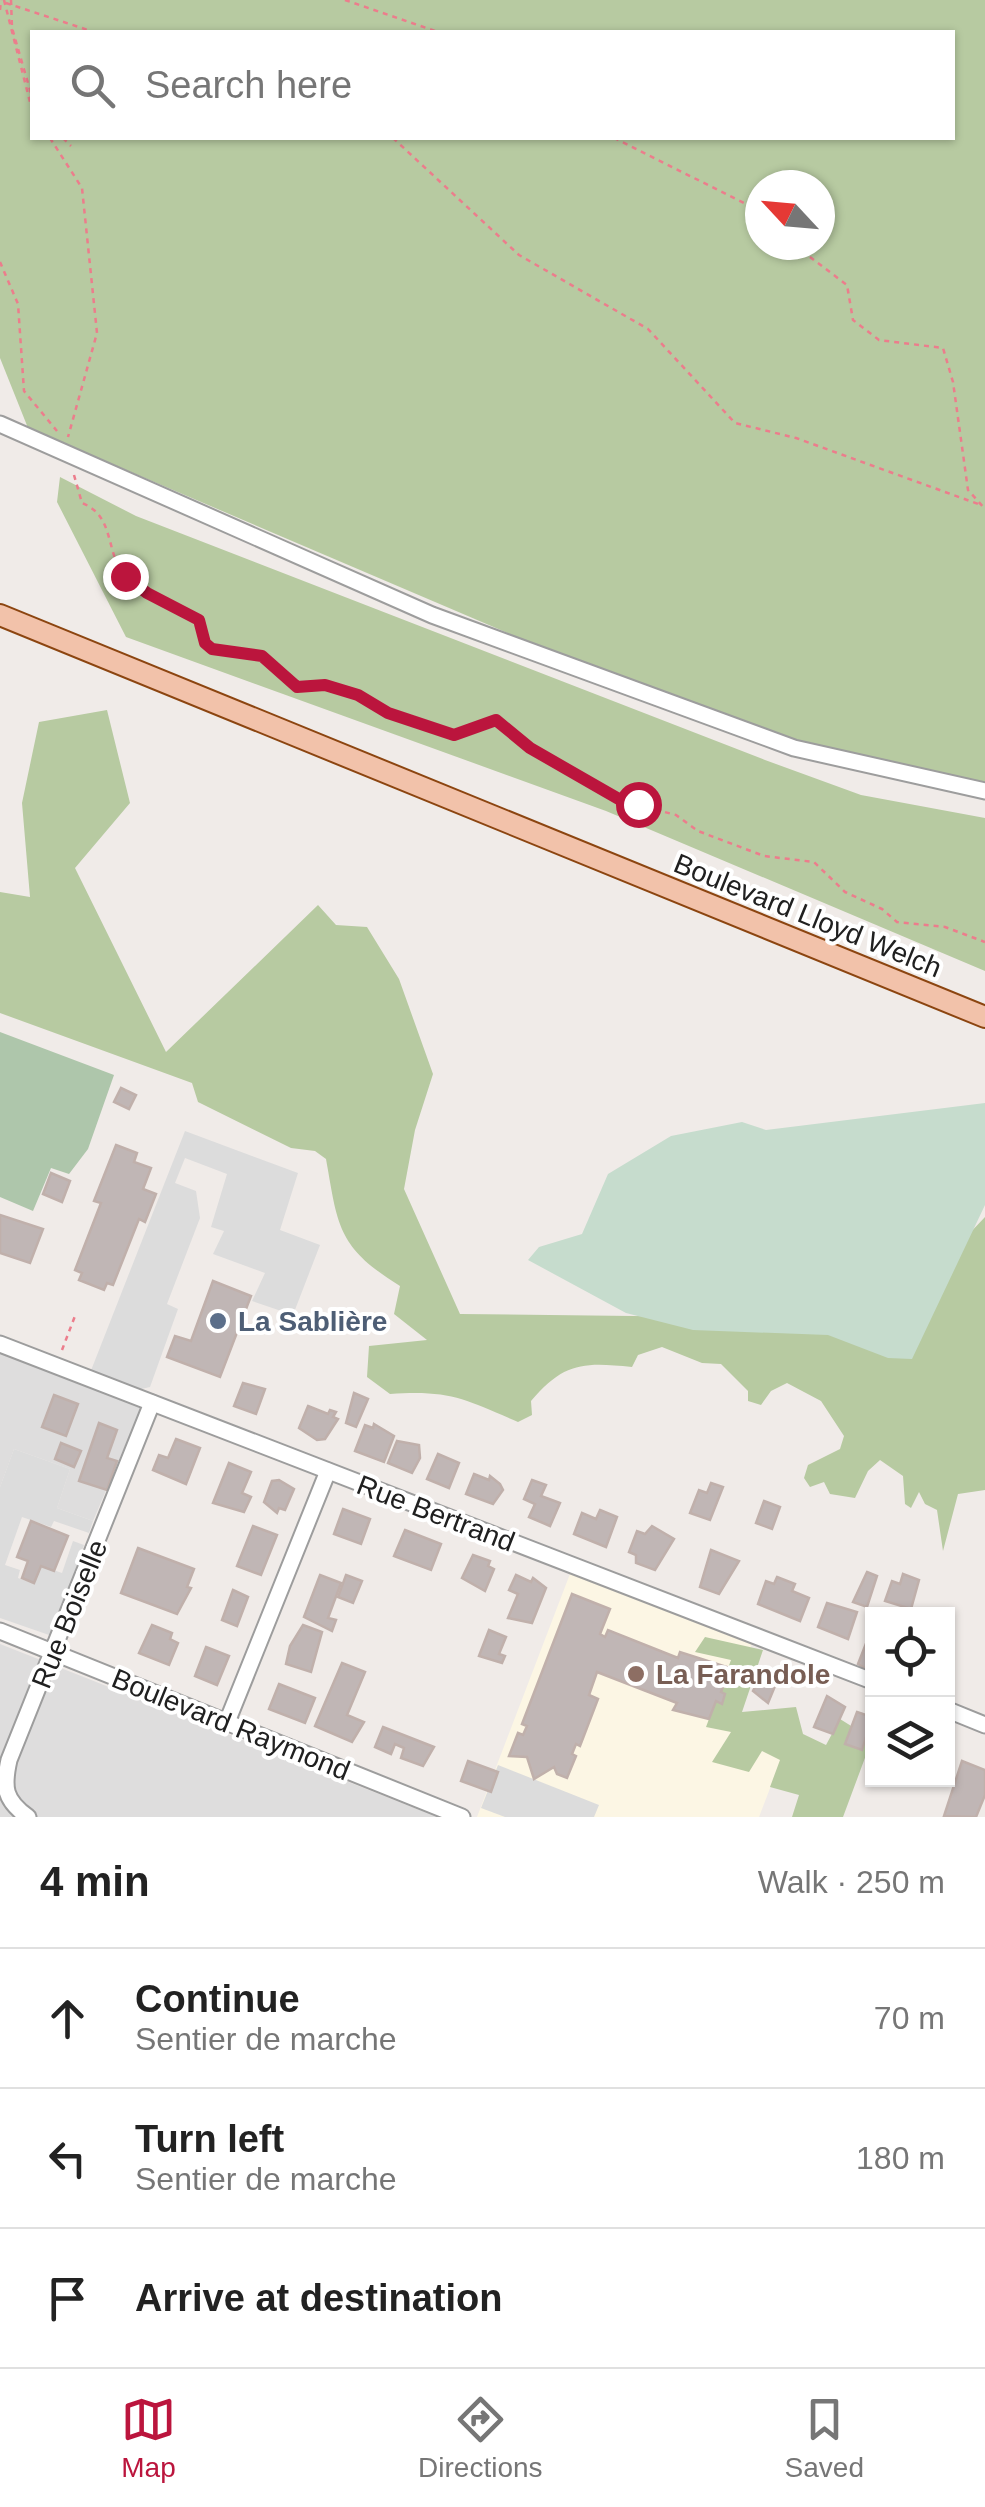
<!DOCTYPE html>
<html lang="en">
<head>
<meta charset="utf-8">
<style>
	:root { --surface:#fff; --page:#f6f6f6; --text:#222; --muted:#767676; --line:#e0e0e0; --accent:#bb153d }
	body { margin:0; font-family:Helvetica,sans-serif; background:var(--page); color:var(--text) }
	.controls { position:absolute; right:30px; bottom:30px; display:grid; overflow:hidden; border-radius:0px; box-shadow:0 2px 8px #0004 }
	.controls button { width:90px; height:90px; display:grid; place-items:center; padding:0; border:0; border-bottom:2px solid var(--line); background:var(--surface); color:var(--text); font:50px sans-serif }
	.compass { position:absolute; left:745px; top:170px; width:90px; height:90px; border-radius:50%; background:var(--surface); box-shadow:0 2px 8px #0004; rotate:296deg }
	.stop { position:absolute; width:30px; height:30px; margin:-22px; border:8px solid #bb153d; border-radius:50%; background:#fff }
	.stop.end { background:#bb153d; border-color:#fff; box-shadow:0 2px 10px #0008 }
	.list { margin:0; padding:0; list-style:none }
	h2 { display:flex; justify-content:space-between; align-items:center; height:130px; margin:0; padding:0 40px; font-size:42px }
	h2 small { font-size:32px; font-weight:400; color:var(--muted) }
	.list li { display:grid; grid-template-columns:65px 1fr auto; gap:30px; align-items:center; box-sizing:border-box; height:140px; padding:0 40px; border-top:2px solid var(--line) }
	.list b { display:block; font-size:38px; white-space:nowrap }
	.list p { margin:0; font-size:32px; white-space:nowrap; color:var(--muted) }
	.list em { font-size:32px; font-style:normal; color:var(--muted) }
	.icon { flex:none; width:55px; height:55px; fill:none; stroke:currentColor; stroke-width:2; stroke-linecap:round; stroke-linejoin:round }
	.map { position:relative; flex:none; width:985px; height:1817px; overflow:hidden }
	.search { position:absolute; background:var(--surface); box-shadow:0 2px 8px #0004; left:30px; right:30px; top:30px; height:110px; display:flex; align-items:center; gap:25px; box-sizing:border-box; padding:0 35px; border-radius:0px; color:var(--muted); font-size:38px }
	.sheet { height:550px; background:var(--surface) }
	nav { display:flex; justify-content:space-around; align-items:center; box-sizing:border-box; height:140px; border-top:2px solid var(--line); background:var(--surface); font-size:28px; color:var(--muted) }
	nav a { display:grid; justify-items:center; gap:5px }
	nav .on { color:var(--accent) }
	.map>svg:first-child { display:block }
</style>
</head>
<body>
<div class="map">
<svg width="985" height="1817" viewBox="0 0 985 1817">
	<rect width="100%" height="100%" fill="#f0ebe8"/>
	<g fill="#dedddd">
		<path d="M0,1351L142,1406L93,1521L57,1508L70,1469L14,1449L0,1487Z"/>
		<path d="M0,1644L28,1655L437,1817H0Z"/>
	</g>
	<path fill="#fcf6e4" d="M573,1566L755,1636L726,1712L790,1736L759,1817H477Z"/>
	<g fill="#b7caa1" fill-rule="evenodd">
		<path d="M0,0H985V794L908,781L594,670L28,428L0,358ZM32,32H952V138H32ZM760,185H820V245H760Z"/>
		<path d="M60,477L136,516L765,760L861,795L985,818V971L606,811L126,637L57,502Z"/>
		<path d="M107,710L130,803L75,868L166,1052L318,905L336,925L367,927L399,979L433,1074L415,1130L404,1189L460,1314L716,1317L934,1271L985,1217V1490L958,1494L943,1551L937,1510L925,1504L919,1492L911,1508L905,1504L903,1476L880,1460L868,1471L855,1498L830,1494L824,1482L810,1487L804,1478L808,1465L840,1449L844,1436L821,1401L787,1383L771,1391L761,1405L748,1401V1391L721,1364L702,1363L662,1347L638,1355L632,1367C584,1362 564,1362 531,1401L532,1415L518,1422C464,1399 451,1390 390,1394L367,1377L369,1346L427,1340L394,1314L400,1286C337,1247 338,1226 326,1159L315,1151L291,1148L198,1102L192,1083L0,1013V892L30,897L22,803L39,722Z"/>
		<path d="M705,1637L763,1650L742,1712L796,1707L803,1734L826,1745L840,1719L872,1739L843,1817H792L799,1795L770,1787L780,1760L762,1751L749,1772L712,1762L731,1732L706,1727L731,1660L695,1652Z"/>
	</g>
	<path fill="#c6dccd" d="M985,1103V1205L912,1359L888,1358L828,1335L693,1330L626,1313L528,1260L539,1247L582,1234L608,1174L671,1136L742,1122L766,1130Z"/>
	<path fill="#aec6ab" d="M0,1032L114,1075L88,1149L69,1174L51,1168L33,1211L0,1197Z"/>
	<g fill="#dcdcdc">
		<path d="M185,1131L298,1173L280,1230L320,1245L293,1315L252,1301L265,1273L213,1254L224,1231L211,1227L227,1174L185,1158L175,1183L196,1191L200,1218L167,1304L178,1309L150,1387L137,1390L90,1373Z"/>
		<path d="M14,1449L70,1469L57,1508L93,1521L89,1533L54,1521L51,1527L22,1517L5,1565L20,1570L18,1578L32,1583L39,1565L62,1573L73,1541L84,1545L52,1636L0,1618V1487Z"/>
		<path d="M498,1765L599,1805L594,1817H505L481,1808Z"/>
	</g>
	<g fill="#c0b6b5" stroke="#c0b0ab" stroke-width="2.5">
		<path d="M121,1088L136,1095L129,1109L114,1102Z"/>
		<path d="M116,1145L137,1153L134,1162L151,1168L143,1189L156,1194L145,1222L139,1219L113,1285L107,1283L104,1290L79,1280L82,1273L75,1270L101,1203L94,1201Z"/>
		<path d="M51,1173L70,1181L62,1202L43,1194Z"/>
		<path d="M0,1215L43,1229L30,1263L0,1253Z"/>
		<path d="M213,1281L251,1296L220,1377L167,1357L175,1336L191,1341Z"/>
		<path d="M243,1383L265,1389L256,1414L234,1406Z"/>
		<path d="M354,1393L368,1399L356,1427L346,1423Z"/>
		<path d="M54,1395L78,1404L66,1436L42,1427Z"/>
		<path d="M308,1406L328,1414L330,1410L336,1412L333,1417L338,1419L325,1439L317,1440L299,1428Z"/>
		<path d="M99,1423L117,1430L107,1458L117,1461L107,1490L79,1481Z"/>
		<path d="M374,1424L394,1436L384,1462L355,1451L365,1425L373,1428Z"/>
		<path d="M176,1439L200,1448L186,1484L153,1470L159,1455L168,1458Z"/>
		<path d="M397,1441L419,1445L420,1458L412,1473L388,1463Z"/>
		<path d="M61,1443L81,1451L74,1467L55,1459Z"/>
		<path d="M438,1454L459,1463L449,1488L427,1479Z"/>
		<path d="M229,1463L251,1472L242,1493L251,1497L244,1512L213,1503Z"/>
		<path d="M474,1474L489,1480L490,1476L500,1484L503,1490L493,1504L466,1494Z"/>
		<path d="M279,1480L294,1489L285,1510L279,1508L277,1513L264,1502L272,1481Z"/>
		<path d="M532,1480L546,1485L541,1496L560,1503L550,1526L529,1517L535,1504L524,1499Z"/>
		<path d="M711,1483L723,1487L710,1520L690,1513L699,1490L707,1493Z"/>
		<path d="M764,1501L780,1507L772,1529L756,1523Z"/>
		<path d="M343,1509L370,1519L361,1544L334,1534Z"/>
		<path d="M600,1510L617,1517L606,1547L574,1534L582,1513L596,1519Z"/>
		<path d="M31,1521L68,1536L54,1571L41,1566L34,1583L22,1578L28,1561L17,1557Z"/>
		<path d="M253,1526L277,1535L261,1575L237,1566Z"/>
		<path d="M652,1526L674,1539L655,1570L636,1563V1555L629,1552L637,1531L645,1534Z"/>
		<path d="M405,1530L441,1544L431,1570L394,1556Z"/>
		<path d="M138,1548L194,1569L187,1587L191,1588L177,1614L121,1593Z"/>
		<path d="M711,1550L739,1561L719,1594L700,1587Z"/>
		<path d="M473,1555L490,1561L488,1566L494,1569L485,1591L462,1578Z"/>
		<path d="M867,1572L877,1576L867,1607L853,1602Z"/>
		<path d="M903,1574L919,1580L911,1609L885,1601L892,1581L900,1584Z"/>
		<path d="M320,1575L341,1583L328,1618L336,1620L332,1631L304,1617Z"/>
		<path d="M346,1575L362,1581L353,1603L338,1597Z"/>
		<path d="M516,1575L531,1582L533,1578L546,1588L532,1623L508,1618L518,1594L509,1590Z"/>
		<path d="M777,1577L795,1584L792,1591L809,1598L800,1621L758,1604L766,1581L774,1584Z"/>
		<path d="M233,1590L248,1597L237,1626L222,1620Z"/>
		<path d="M572,1594L610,1609L600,1634L605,1637L608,1630L678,1658L680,1652L730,1668L721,1692L725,1694L722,1704L716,1701L709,1719L673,1710L677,1703L597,1672L589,1695L598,1699L580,1746L576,1744L572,1754L576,1756L567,1778L557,1774L554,1767L534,1779L527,1757L509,1756L518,1733L523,1735L527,1726L522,1724Z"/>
		<path d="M827,1603L857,1612L848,1639L818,1627Z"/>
		<path d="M152,1625L172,1633L170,1639L178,1643L169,1665L139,1653Z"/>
		<path d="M303,1625L322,1632L311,1672L286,1664L290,1646Z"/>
		<path d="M489,1630L506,1637L499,1654L505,1656L502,1663L479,1656Z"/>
		<path d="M869,1636L872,1638V1672L858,1664Z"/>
		<path d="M206,1647L229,1656L217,1685L195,1676Z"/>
		<path d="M342,1663L365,1672L347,1715L364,1722L352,1742L315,1726Z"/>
		<path d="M765,1668L780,1674L768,1703L753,1691Z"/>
		<path d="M279,1684L315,1698L305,1723L269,1709Z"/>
		<path d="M827,1696L845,1707L833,1734L814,1727Z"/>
		<path d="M857,1712L872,1717L862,1750L845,1744Z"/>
		<path d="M383,1727L434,1747L423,1766L401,1758L404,1748L395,1744L391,1754L375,1747Z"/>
		<path d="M468,1761L498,1772L491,1792L461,1781Z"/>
		<path d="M962,1761L985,1770V1795L976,1817L944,1816Z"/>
	</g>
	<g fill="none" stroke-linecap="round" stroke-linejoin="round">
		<defs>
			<g id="minor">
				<path d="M0,424L432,615L794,748L985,791"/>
				<path d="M0,1344L872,1681"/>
				<path d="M0,1631L462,1817"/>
				<path d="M948,1710L985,1725"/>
				<path d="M227,1722L328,1471"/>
				<path d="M28,1817C4,1800 3,1787 9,1760L152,1403"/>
			</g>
			<path id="major" d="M0,615L985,1017"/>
		</defs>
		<use href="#minor" stroke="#9d9d9d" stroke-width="19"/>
		<use href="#major" stroke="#8c4510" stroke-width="24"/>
		<g stroke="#ec7d8c" stroke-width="2.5" stroke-dasharray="5 5" stroke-linecap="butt">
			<path d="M4,0L32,110"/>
			<path d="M11,0L12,28L32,97"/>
			<path d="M345,0L438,32"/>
			<path d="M6,3L94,32"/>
			<path d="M0,10L1,0"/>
			<path d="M50,138L82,188L97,333L68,437"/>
			<path d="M63,138L71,146"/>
			<path d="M393,138L519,255L648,329L735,423L796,438L981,505"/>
			<path d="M614,138L760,211"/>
			<path d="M794,245L847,285L853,320L879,340L943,348L953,382L968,490L985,509"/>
			<path d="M0,262L18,304L24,391L57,431"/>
			<path d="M74,475L82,503C115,516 105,551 124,575C142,598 175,604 199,620L205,643L212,649L262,656L297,687L325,685L357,695L389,713L455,735L496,720L529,748L623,801L676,815L698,831L764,856L814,862L845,892L882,909L897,922L945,927L985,942"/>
			<path d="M62,1350L75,1316"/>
		</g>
		<use href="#minor" stroke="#fff" stroke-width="15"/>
		<use href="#major" stroke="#f2c2aa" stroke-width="20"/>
	</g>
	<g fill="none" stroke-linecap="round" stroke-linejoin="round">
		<path stroke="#bb153d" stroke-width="12" d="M125,576L147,593L199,620L205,643L212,649L262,656L297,687L325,685L358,695L388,713L454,735L496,720L530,748L624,802L638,804"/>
	</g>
	<circle fill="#5c6f8a" stroke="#fff" stroke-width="4" cx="218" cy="1321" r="10"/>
	<circle fill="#8d6e63" stroke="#fff" stroke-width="4" cx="636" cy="1674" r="10"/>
	<g text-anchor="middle" stroke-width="8" stroke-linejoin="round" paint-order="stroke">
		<g font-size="28" fill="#202020" stroke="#fff">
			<text transform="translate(808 915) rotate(22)" y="10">Boulevard Lloyd Welch</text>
			<text transform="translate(436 1513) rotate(21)" y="10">Rue Bertrand</text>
			<text transform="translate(69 1614) rotate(-68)" y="10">Rue Boiselle</text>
			<text transform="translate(231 1724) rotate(22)" y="10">Boulevard Raymond</text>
		</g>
		<g font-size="28" font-weight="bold" fill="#4e5e75" stroke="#fff" text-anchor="start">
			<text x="238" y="1331">La Sablière</text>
		</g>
		<g font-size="28" font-weight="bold" fill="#785e54" stroke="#fff" text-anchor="start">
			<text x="656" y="1684">La Farandole</text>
		</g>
	</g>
</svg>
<div class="controls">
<button><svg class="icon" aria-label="locate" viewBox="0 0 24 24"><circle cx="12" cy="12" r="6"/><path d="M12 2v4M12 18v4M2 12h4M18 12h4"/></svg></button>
<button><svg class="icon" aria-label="layers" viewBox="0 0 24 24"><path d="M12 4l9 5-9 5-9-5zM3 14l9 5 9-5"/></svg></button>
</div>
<svg class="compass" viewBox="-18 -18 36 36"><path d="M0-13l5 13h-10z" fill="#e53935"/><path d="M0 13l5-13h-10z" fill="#767676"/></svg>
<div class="stop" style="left:638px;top:804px"></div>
<div class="stop end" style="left:125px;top:576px"></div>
<div class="search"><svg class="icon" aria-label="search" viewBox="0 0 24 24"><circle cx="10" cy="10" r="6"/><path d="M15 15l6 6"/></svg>Search here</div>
</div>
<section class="sheet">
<h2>4 min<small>Walk · 250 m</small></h2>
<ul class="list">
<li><svg class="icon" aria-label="ahead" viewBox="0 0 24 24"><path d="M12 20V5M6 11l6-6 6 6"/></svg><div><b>Continue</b><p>Sentier de marche</p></div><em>70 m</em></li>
<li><svg class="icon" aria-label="left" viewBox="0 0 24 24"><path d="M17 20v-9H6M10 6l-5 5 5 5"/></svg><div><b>Turn left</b><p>Sentier de marche</p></div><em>180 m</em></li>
<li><svg class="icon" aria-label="arrive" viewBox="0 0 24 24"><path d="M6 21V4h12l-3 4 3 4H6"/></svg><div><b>Arrive at destination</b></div></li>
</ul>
</section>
<nav>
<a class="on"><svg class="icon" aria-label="map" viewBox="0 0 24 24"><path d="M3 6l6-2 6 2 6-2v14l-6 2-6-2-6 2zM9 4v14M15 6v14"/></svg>Map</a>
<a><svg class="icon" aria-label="directions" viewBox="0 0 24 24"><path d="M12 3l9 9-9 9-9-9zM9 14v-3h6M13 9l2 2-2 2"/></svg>Directions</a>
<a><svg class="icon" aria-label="saved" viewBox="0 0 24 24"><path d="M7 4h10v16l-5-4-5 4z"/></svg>Saved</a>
</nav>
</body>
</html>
